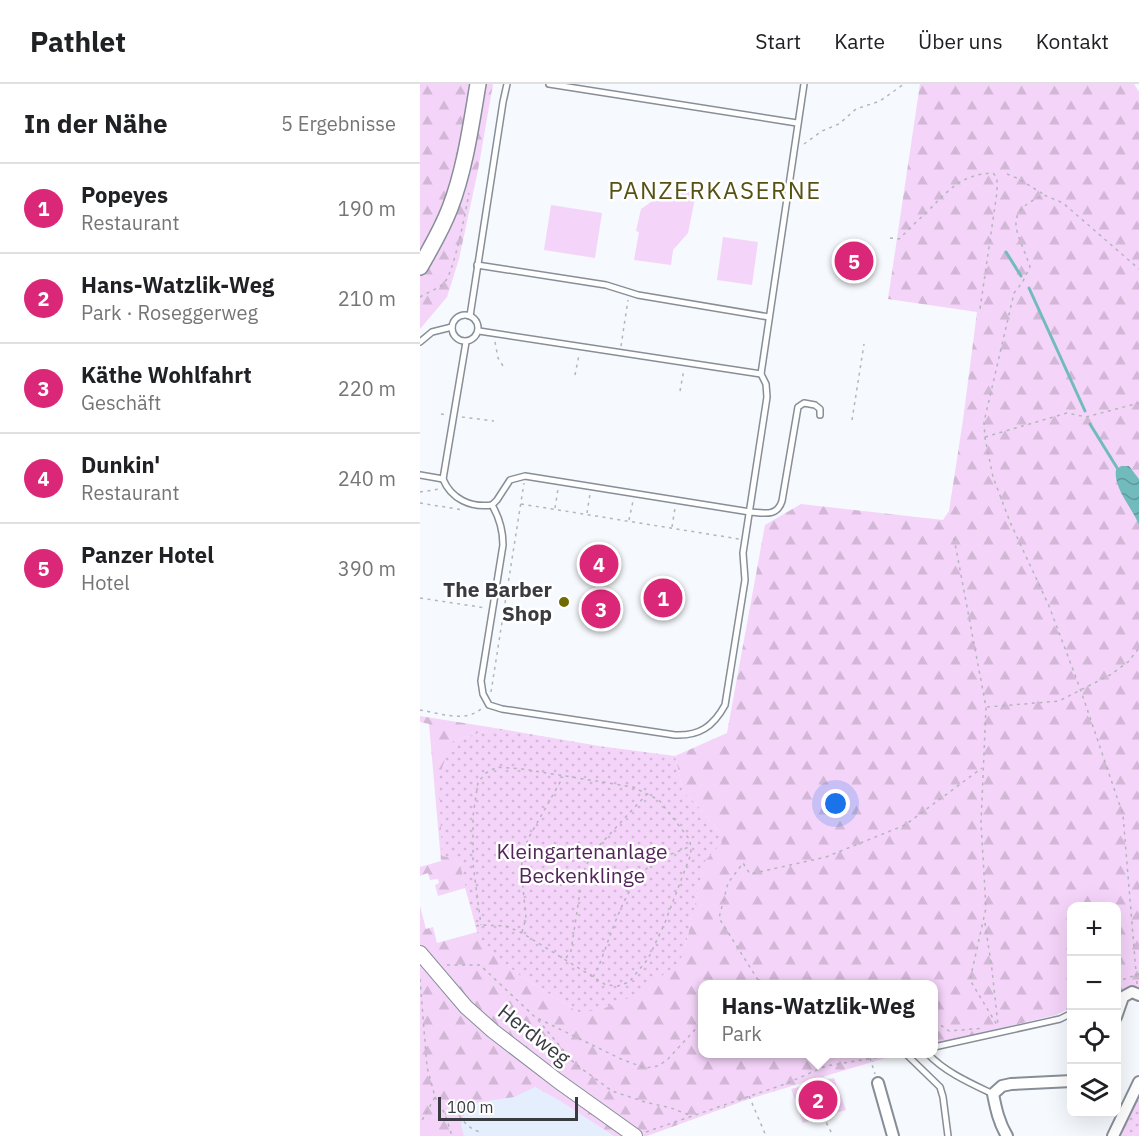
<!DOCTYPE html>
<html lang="de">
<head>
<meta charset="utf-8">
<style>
	:root { --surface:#fff; --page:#f6f6f6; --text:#202124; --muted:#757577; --line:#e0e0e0; --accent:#db2777 }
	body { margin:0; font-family:"IBM Plex Sans",sans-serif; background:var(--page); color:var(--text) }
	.controls { position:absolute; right:18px; bottom:18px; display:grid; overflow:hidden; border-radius:12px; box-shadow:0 6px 24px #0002 }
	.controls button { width:54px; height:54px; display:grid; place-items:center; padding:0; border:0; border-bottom:2px solid var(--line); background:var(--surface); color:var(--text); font:30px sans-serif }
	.scale { position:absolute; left:18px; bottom:15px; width:140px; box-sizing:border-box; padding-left:6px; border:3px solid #393b40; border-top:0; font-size:16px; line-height:21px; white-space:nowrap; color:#393b40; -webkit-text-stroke:4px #fff; paint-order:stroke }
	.you { position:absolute; left:416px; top:720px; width:21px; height:21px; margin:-15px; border:4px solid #fff; border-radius:50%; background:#1a73e8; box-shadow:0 0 0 9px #1a73e833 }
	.badge { display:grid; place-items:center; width:39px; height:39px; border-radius:50%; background:var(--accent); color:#fff; font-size:20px; font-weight:700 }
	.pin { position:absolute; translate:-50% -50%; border:3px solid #fff; box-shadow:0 2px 6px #0006 }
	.popup { position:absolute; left:278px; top:896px; width:240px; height:78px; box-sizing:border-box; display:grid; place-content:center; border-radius:12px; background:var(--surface); filter:drop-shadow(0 2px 4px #0005); font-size:20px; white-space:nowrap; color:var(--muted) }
	.popup b { font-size:22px; color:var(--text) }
	.popup::after { content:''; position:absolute; left:50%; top:100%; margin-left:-12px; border:12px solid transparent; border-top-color:var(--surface) }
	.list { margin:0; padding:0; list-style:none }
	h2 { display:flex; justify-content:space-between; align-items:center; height:78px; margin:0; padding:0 24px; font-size:26px }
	h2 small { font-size:20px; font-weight:400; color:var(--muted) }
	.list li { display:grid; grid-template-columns:39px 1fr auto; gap:18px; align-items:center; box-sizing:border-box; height:90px; padding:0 24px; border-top:2px solid var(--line) }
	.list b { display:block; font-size:22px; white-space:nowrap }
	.list p { margin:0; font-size:20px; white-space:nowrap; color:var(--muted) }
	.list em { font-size:20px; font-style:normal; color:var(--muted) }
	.icon { flex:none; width:33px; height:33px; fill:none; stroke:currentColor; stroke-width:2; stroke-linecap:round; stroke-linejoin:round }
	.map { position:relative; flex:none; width:719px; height:1052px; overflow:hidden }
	header { display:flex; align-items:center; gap:36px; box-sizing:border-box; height:84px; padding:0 30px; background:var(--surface); border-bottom:2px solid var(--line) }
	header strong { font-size:28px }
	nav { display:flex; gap:33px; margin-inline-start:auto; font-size:21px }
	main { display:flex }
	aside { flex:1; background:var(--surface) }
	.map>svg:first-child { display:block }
</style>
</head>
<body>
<header>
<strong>Pathlet</strong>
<nav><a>Start</a><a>Karte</a><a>Über uns</a><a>Kontakt</a></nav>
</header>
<main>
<aside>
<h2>In der Nähe<small>5 Ergebnisse</small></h2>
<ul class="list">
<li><span class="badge">1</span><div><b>Popeyes</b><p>Restaurant</p></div><em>190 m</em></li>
<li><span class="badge">2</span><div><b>Hans-Watzlik-Weg</b><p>Park · Roseggerweg</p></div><em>210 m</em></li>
<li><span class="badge">3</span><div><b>Käthe Wohlfahrt</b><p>Geschäft</p></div><em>220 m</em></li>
<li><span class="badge">4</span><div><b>Dunkin'</b><p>Restaurant</p></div><em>240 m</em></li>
<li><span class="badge">5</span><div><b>Panzer Hotel</b><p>Hotel</p></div><em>390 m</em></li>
</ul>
</aside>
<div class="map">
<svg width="719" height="1052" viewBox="0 0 719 1052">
	<defs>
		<pattern id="forest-firs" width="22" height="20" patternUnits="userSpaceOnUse" patternTransform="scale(1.5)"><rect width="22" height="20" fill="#f4d4f9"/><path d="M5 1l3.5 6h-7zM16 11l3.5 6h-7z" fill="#d2b7d6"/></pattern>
		<pattern id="garden-dots" width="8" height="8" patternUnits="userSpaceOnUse" patternTransform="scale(1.5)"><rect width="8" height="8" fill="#f4d4f9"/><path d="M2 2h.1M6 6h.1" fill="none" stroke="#d2b7d6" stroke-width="1.8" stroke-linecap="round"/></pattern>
		<pattern id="water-waves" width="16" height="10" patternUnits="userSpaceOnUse" patternTransform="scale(1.5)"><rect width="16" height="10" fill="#72bbbd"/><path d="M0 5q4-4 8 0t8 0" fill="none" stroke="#5f999b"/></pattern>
	</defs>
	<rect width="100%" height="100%" fill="#f6f9fd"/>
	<path fill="#e4eefc" d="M115,1003L137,1015L194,1052H37L25,1019Z"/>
	<g fill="#f4d4f9">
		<path d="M260,107L276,109L268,149L253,166L251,181L214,176L219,148L216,147L221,125L244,109L259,112Z"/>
		<path d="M131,121L182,129L175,174L124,166Z"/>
		<path d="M303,153L338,158L332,201L297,196Z"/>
		<path d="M414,994L426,1026L383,1039L371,1005Z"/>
	</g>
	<g fill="url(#forest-firs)">
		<path d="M0,0H73L58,86L39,175L27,213L0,245Z"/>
		<path d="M500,0H714L719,8V395L708,382L719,441V904L704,908L697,909L696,822H652L651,924L636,931L514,960V900H282V970H479L329,1015L227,1052H194L137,1015L115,1003L94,1013L47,1020L41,1041L44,1052H0V822L6,845L13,843L17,859L57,848L69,867L102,893L160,929L265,864L285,776L298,746L277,721L263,708L255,672L307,649L345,441L381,420L523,436L529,427L543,336L557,228L468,215Z"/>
		<path d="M0,632L75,644L31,658L32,774L40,780L56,842L45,804L18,812L15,801L19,799L18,795L10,796L8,789L0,792V783L21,777L9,640L0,638Z"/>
	</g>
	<g fill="url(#garden-dots)">
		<path d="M75,644L179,662L255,672L263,708L277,721L298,746L302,759L285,777L265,864L260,876L253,884L211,913L185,924L160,929L102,893L68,867L57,848L40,780L32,774L22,772L19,693L31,658Z"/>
		<path d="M719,1016V1052H700L716,1017Z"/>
	</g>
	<path fill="url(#water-waves)" d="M701,382H709L719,395V441C713,425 693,404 696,386Z"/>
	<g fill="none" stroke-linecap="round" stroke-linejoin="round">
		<g stroke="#72bbbd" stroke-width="3">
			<path d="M586,168L601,192"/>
			<path d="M609,204L665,327"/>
			<path d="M670,340L699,387"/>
		</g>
		<defs>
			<g id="service">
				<path d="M129,0L377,39"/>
				<path d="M57,181L186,201L218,211L349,233"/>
				<circle cx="45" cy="244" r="13"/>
				<path d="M50,232L83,18L87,0"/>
				<path d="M59,247L341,290"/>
				<path d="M0,258L12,248L32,243"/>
				<path d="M0,391L23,395L46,258"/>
				<path d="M23,395C31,415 51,424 72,421C79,433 83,447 83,461L61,597L63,610L69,621L82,625L255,651C279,652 293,643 305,621L325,496L323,469L347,313L346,300L341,290L384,0"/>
				<path d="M72,421L77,416L90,396L105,392L330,428C344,429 357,433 362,417L378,323L384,319L395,321L400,325V331"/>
				<path d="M514,963L640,935L652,929"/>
				<path d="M486,970L520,1003L523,1013L528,1052"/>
				<path d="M508,970C525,988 550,999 573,1010"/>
			</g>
			<g id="minor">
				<path d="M696,933L703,913L712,908L719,911"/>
				<path d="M458,999L473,1052"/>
				<path d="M587,1052C579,1039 576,1025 573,1010L582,1002L591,1000L652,997"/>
				<path d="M693,1052L719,998"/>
			</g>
			<path id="tertiary" d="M0,869L46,923L73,947L138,997L215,1052"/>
			<path id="secondary" d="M0,183C11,164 22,145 30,124C45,85 51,41 58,0"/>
		</defs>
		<use href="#service" stroke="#878e98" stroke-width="8"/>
		<use href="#minor" stroke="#878e98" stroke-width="14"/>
		<use href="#tertiary" stroke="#878e98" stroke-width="16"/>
		<use href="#secondary" stroke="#878e98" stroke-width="18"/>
		<g stroke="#b3b6ba" stroke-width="1.5" stroke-dasharray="3 4.5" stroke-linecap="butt">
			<path d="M384,60L402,47L419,40L436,25L460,17L484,0"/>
			<path d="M587,90L599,95L623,110"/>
			<path d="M470,154L479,155C488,146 497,137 506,129C527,108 540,90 573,89L577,94V108L560,225"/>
			<path d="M0,213C8,208 18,205 24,199C34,189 46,126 49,109"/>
			<path d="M75,258L78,274L85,285"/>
			<path d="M201,262L208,216"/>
			<path d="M155,291L159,271"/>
			<path d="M260,307L264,285"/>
			<path d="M21,330L26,331"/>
			<path d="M42,333L74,337"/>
			<path d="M432,336L444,260"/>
			<path d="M565,353L647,329L666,333L719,319"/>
			<path d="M0,408L20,405"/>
			<path d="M0,419L43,426"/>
			<path d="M101,420L319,455"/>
			<path d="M135,424L138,405"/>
			<path d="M167,429L170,410"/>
			<path d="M209,436L213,417"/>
			<path d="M252,443L255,424"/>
			<path d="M534,454L566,623L561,739L566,824L550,896L577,941"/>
			<path d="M0,514L66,524"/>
			<path d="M71,608L104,399"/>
			<path d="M567,623L639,617L690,591L708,578L719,564"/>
			<path d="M0,626C20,629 47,640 63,623"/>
			<path d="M565,839L572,886L578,941"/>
			<path d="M56,842L61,841L86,842L102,849L186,901L198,902L209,898L228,875L244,841L271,770L270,756L239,716L213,703L102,685L77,683L66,689L58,698L53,732V780L61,841"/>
			<path d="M102,848L106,834L101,784L104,768L108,755L143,693"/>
			<path d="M146,874L151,867L162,794L166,781L177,764L227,710"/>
			<path d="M27,881H60L115,933L201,975L225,984L238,982L247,976L282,938"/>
			<path d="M173,893L178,884C191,852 204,801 232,780C243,772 258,768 271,762"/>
			<path d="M0,895L7,983L15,1013L0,1040"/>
			<path d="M338,896L299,834L308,799L323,779L330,790L406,773L485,741L562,684"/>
			<path d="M696,898L719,890"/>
			<path d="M331,900L338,896L376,900"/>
			<path d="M717,900L703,731L661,607L629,522L590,438L573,393L565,354L564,338L594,209L602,199L610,183C599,148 579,130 624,111L643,119L719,185"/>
			<path d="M118,936L154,979L192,1007L225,1018L251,1024L272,1032"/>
			<path d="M514,939L519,940L529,947L564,944"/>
			<path d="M450,974L455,990"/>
			<path d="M329,1012L346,1052"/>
			<path d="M15,1013L25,1030L32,1052"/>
			<path d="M25,1030H38C44,1038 51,1047 62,1048"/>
			<path d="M403,1032L413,1052"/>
			<path d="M226,1048L365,1000L406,982L478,970"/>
		</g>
		<use href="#service" stroke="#fff" stroke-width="5"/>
		<use href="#minor" stroke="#fff" stroke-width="10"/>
		<use href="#tertiary" stroke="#fff" stroke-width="14"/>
		<use href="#secondary" stroke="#fff" stroke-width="15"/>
	</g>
	<circle fill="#706a03" stroke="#fff" stroke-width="2" cx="144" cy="518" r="6"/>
	<g text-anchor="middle" stroke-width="5" stroke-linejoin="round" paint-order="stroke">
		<g font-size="21" font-weight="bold" fill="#393b40" stroke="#fff" text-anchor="end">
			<text x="132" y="513">The Barber<tspan x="132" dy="24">Shop</tspan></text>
		</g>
		<g font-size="21" fill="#53255a" stroke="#fff">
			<text x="162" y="775">Kleingartenanlage<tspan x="162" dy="24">Beckenklinge</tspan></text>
		</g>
		<g font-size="21" fill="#393b40" stroke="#fff">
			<text transform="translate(114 951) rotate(38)" y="7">Herdweg</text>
		</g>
		<g font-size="24" letter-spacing="1.5" fill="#565215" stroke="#fff">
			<text x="295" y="115">PANZERKASERNE</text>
		</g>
	</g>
</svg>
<div class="controls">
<button>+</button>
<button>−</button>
<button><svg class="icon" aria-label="locate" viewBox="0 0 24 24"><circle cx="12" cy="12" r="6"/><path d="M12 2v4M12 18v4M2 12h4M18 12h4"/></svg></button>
<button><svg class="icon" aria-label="layers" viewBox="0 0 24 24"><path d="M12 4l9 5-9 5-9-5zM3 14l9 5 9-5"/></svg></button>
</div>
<div class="scale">100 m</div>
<div class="you"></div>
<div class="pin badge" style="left:243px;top:514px">1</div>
<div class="pin badge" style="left:398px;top:1016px">2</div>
<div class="popup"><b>Hans-Watzlik-Weg</b>Park</div>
<div class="pin badge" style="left:181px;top:525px">3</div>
<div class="pin badge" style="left:179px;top:480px">4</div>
<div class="pin badge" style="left:434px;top:177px">5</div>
</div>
</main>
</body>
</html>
